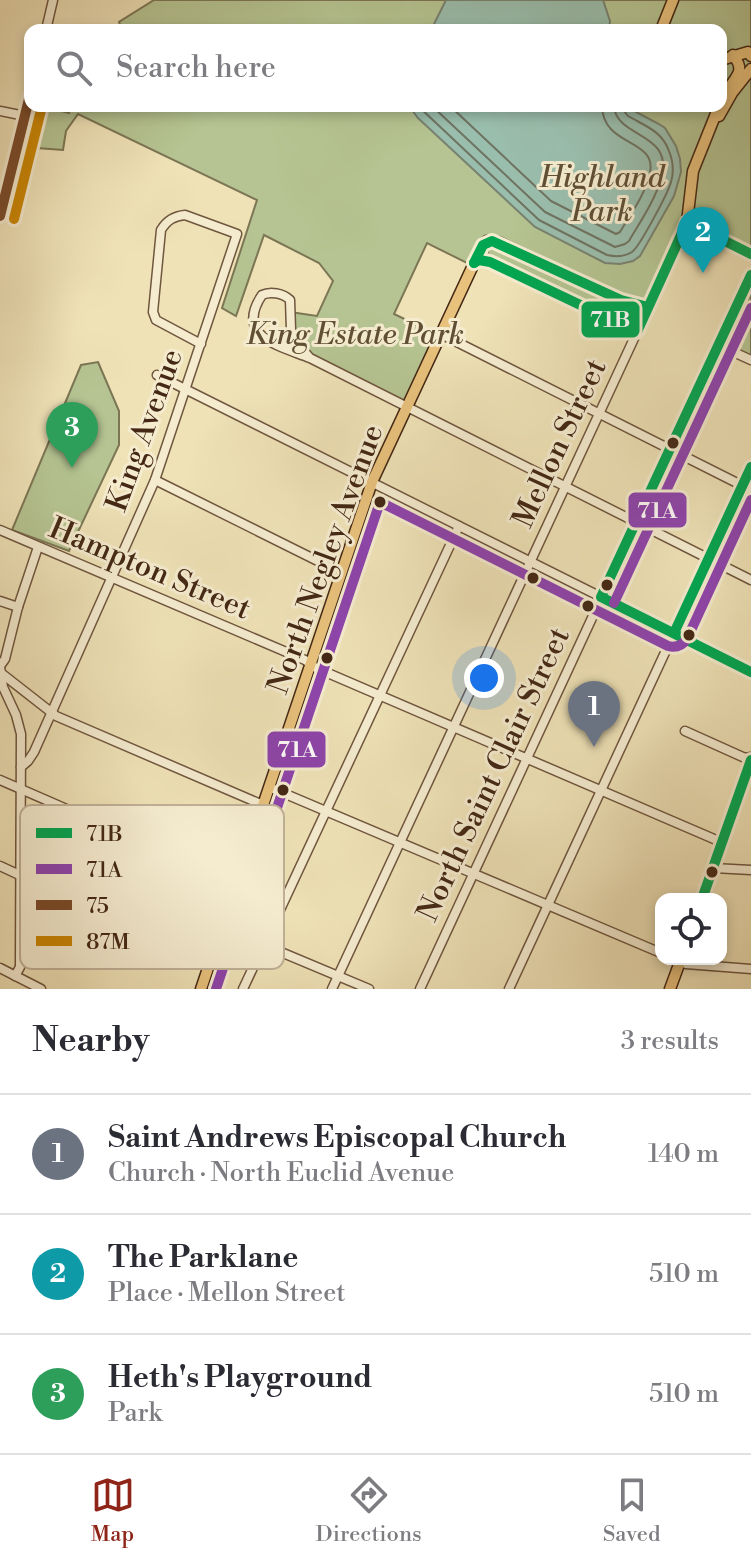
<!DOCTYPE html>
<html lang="en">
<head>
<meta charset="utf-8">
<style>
	:root { --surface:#fff; --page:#f2f2f3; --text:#2b2b33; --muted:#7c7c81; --line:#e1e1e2; --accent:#8f2418 }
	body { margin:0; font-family:"Libre Bodoni",serif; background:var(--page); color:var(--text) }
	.controls { position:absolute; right:24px; bottom:24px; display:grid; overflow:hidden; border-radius:16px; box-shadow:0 4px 12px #0003 }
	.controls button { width:72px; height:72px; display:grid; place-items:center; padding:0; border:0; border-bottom:2px solid var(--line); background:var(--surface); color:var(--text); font:40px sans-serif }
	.you { position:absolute; left:484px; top:678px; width:28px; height:28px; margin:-20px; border:6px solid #fff; border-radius:50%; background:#1a73e8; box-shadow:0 0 0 12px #1a73e833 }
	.badge { display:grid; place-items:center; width:52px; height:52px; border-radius:50%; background:var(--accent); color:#fff; font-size:26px; font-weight:700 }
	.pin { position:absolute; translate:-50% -66px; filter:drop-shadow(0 2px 4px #0008) }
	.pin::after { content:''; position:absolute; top:42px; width:28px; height:24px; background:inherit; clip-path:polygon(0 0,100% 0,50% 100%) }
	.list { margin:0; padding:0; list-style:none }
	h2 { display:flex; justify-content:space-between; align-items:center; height:104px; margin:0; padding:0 32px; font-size:34px }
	h2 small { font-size:26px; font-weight:400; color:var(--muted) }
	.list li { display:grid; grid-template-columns:52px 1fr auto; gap:24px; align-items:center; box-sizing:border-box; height:120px; padding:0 32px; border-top:2px solid var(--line) }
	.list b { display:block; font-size:30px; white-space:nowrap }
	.list p { margin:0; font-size:26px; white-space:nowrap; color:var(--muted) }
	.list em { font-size:26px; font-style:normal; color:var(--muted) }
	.icon { flex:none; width:44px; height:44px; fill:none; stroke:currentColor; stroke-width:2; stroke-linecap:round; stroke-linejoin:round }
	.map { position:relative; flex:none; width:751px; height:989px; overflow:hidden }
	.search { position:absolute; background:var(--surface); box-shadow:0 4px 12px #0003; left:24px; right:24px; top:24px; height:88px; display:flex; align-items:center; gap:20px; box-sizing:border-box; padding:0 28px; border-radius:16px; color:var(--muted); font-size:30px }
	.sheet { height:464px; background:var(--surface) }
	nav { display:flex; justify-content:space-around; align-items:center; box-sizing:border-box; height:112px; border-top:2px solid var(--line); background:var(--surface); font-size:22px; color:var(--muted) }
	nav a { display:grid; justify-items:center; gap:4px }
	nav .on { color:var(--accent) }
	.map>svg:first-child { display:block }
</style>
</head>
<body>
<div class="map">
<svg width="751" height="989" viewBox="0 0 751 989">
	<rect width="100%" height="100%" fill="#efe2b7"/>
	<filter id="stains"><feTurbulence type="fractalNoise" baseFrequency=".0025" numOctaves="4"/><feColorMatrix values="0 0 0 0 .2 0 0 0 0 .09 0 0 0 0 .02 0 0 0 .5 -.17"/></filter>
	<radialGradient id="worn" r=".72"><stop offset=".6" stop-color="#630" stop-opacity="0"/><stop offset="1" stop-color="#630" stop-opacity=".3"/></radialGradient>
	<g fill="#b5c492" stroke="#7c7654" stroke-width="2">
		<path d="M154,0H751V254L687,222L648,307L487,241L473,266L427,243L394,314L440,336L407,407L323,366L297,343L290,312L317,316L333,281L319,263L264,235L236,316L222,308L257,200L78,114L66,131L63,150L23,147L34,106H42L69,113L71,106H721V30H122L119,22Z"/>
		<path d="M492,244L500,246L637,310L639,313L634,325H630L492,260L486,256Z"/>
		<path d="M751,293V356L727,345Z"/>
		<path d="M98,362L119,411V445L69,551L12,530L81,365Z"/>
	</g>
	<g fill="#9abead" stroke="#788270" stroke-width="2">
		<path d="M446,0H603L610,21L609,30H431Z"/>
		<path d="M409,106H625L659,124L665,128L676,146L680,159L681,172L674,196L640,256L633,261L620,264L605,263L535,227L418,118Z"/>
	</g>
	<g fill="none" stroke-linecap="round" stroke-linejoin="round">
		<g stroke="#6f7361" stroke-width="2">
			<path d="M418,106L539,220L607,255C616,257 624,257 632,252C640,246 668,193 671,182C674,172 673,161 669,151C662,131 645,126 628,116L624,111V106"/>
			<path d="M432,106L545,212L615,247L625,244L629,241C640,222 655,200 661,179C675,131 616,139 614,106"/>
			<path d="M450,106L551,201L616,234L620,232C630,215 644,196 649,177C661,137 603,149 602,106"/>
		</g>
		<defs>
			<g id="minor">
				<path d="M46,30L53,0"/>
				<path d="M0,111L25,116"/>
				<path d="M0,216L30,95"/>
				<path d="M441,334L751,490"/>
				<path d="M718,345L751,360"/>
				<path d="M310,358C280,346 234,337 262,295C270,291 283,293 290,300L291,330L297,343L310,358L751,580"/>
				<path d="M157,375L751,672"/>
				<path d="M155,480L342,573"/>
				<path d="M0,530L305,660L316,668L721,842"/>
				<path d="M0,601L18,607"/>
				<path d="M0,666L5,659L18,607L38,547"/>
				<path d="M0,667L3,687L16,715L21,734L20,967L15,976"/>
				<path d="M1,673L56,716L263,805"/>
				<path d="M685,731L745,758L751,757"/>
				<path d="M21,767L28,761L34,752L155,480L237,234L185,215C174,216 167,220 161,230L153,312L156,320L201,344"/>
				<path d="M0,780L236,883"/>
				<path d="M269,787L661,953"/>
				<path d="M0,866L209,963"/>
				<path d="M713,868L751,870"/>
				<path d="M221,927L369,989"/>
				<path d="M674,959L686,964L751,969"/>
				<path d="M0,968L41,989"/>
				<path d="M243,989L459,526"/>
				<path d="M332,989L637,332"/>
				<path d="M420,989L751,275"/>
				<path d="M509,989L751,467"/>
			</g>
			<g id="major">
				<path d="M661,30L673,0"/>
				<path d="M721,60L748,52L751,56"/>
				<path d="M729,88C738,74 745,70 733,55"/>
				<path d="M719,116L732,93L751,69"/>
				<path d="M687,222L751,254"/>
				<path d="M474,263L479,260L490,262L637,332L687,222L693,171L719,106"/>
				<path d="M702,899L751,760"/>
				<path d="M201,989L372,482L483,244L487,241L498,242L621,300L648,307"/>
				<path d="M670,989L681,959"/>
			</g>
		</defs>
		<use href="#minor" stroke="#6f563e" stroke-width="11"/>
		<use href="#major" stroke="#442815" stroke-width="13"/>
		<use href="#minor" stroke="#f5ecd0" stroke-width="8"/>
		<use href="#major" stroke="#e8c17c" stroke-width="10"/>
		<defs>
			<g id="bus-1">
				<path d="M687,222L751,254"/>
				<path d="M474,263L479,260L490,262L637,332L687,222"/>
				<path d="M474,263L483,245L492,241L621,300L648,307"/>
				<path d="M751,275L601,597L751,672"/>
				<path d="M674,633L751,467"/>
				<path d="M702,899L751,760"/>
			</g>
			<g id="bus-2">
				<path d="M614,603L751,308"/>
				<path d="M216,989L380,502L668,646C676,648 682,646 687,639L751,500"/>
			</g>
			<path id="bus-3" d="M0,216L30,95"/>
			<path id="bus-4" d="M14,219L42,106"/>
		</defs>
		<use href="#bus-1" stroke="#f5ecd0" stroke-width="16"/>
		<use href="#bus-2" stroke="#f5ecd0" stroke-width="16"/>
		<use href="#bus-3" stroke="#f5ecd0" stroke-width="16"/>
		<use href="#bus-4" stroke="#f5ecd0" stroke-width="16"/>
		<use href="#bus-1" stroke="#00a651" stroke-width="10"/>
		<use href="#bus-2" stroke="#8e44ad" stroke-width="10"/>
		<use href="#bus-3" stroke="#7a4b2a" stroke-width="10"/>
		<use href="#bus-4" stroke="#ca8605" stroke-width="10"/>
	</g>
	<g fill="#442815" stroke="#f5ecd0" stroke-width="3">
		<circle cx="673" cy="443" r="7"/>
		<circle cx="380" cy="502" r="7"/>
		<circle cx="533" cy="578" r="7"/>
		<circle cx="607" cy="585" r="7"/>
		<circle cx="588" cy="606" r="7"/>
		<circle cx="689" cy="635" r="7"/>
		<circle cx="327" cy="658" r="7"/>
		<circle cx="283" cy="790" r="7"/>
		<circle cx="712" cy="872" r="7"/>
	</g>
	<g text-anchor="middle" stroke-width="6" stroke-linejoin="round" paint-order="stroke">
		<g font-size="30" font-style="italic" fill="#604f34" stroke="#f5ecd0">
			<text x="602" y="187">Highland<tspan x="602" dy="34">Park</tspan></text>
			<text x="355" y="344">King Estate Park</text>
		</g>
		<g font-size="30" fill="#442815" stroke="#f5ecd0">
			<text transform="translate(144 430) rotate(-70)" y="10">King Avenue</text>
			<text transform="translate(559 443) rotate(-65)" y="10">Mellon Street</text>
			<text transform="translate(325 559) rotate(-70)" y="10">North Negley Avenue</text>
			<text transform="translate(150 568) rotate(23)" y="10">Hampton Street</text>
			<text transform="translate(493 774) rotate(-65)" y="10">North Saint Clair Street</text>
		</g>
	</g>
	<rect x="20" y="805" width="264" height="164" rx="12" fill="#f5ecd0" stroke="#c0b198" stroke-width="2"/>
	<rect x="36" y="828" width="36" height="10" fill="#00a651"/>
	<rect x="36" y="864" width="36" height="10" fill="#8e44ad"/>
	<rect x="36" y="900" width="36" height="10" fill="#7a4b2a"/>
	<rect x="36" y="936" width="36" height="10" fill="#ca8605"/>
	<g font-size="22" fill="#442815">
		<text x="86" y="841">71B</text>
		<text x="86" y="877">71A</text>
		<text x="86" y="913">75</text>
		<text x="86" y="949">87M</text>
	</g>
	<g stroke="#f5ecd0" stroke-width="3">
		<rect x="580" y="300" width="61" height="39" rx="8" fill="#00a651"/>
		<rect x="627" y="491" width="61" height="38" rx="8" fill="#8e44ad"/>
		<rect x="266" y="730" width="61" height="39" rx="8" fill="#8e44ad"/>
	</g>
	<g font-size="22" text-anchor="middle" font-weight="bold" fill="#fff">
		<text x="610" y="327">71B</text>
		<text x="657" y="518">71A</text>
		<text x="297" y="757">71A</text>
	</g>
	<rect width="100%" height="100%" filter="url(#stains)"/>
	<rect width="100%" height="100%" fill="url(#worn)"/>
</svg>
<div class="controls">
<button><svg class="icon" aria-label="locate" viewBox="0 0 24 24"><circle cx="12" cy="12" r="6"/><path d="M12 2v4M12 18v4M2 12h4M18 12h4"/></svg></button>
</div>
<div class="you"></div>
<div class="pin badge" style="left:594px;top:747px;background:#6b7280">1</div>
<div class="pin badge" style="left:703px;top:273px;background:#0f9aa8">2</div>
<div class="pin badge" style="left:72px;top:468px;background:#2e9e5b">3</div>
<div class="search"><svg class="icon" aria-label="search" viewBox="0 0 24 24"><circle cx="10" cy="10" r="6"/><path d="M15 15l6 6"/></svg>Search here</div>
</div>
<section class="sheet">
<h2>Nearby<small>3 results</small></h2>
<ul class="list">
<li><span class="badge" style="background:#6b7280">1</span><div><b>Saint Andrews Episcopal Church</b><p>Church · North Euclid Avenue</p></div><em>140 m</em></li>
<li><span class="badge" style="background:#0f9aa8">2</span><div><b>The Parklane</b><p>Place · Mellon Street</p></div><em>510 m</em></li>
<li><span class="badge" style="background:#2e9e5b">3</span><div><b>Heth's Playground</b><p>Park</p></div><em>510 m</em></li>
</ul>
</section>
<nav>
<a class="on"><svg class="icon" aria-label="map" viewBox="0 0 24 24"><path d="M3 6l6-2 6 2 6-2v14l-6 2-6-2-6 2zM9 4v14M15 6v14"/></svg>Map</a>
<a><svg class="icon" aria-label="directions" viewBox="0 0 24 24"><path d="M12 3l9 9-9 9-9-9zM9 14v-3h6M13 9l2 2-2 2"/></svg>Directions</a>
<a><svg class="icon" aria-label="saved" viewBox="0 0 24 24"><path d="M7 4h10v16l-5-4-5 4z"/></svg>Saved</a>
</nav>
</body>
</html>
